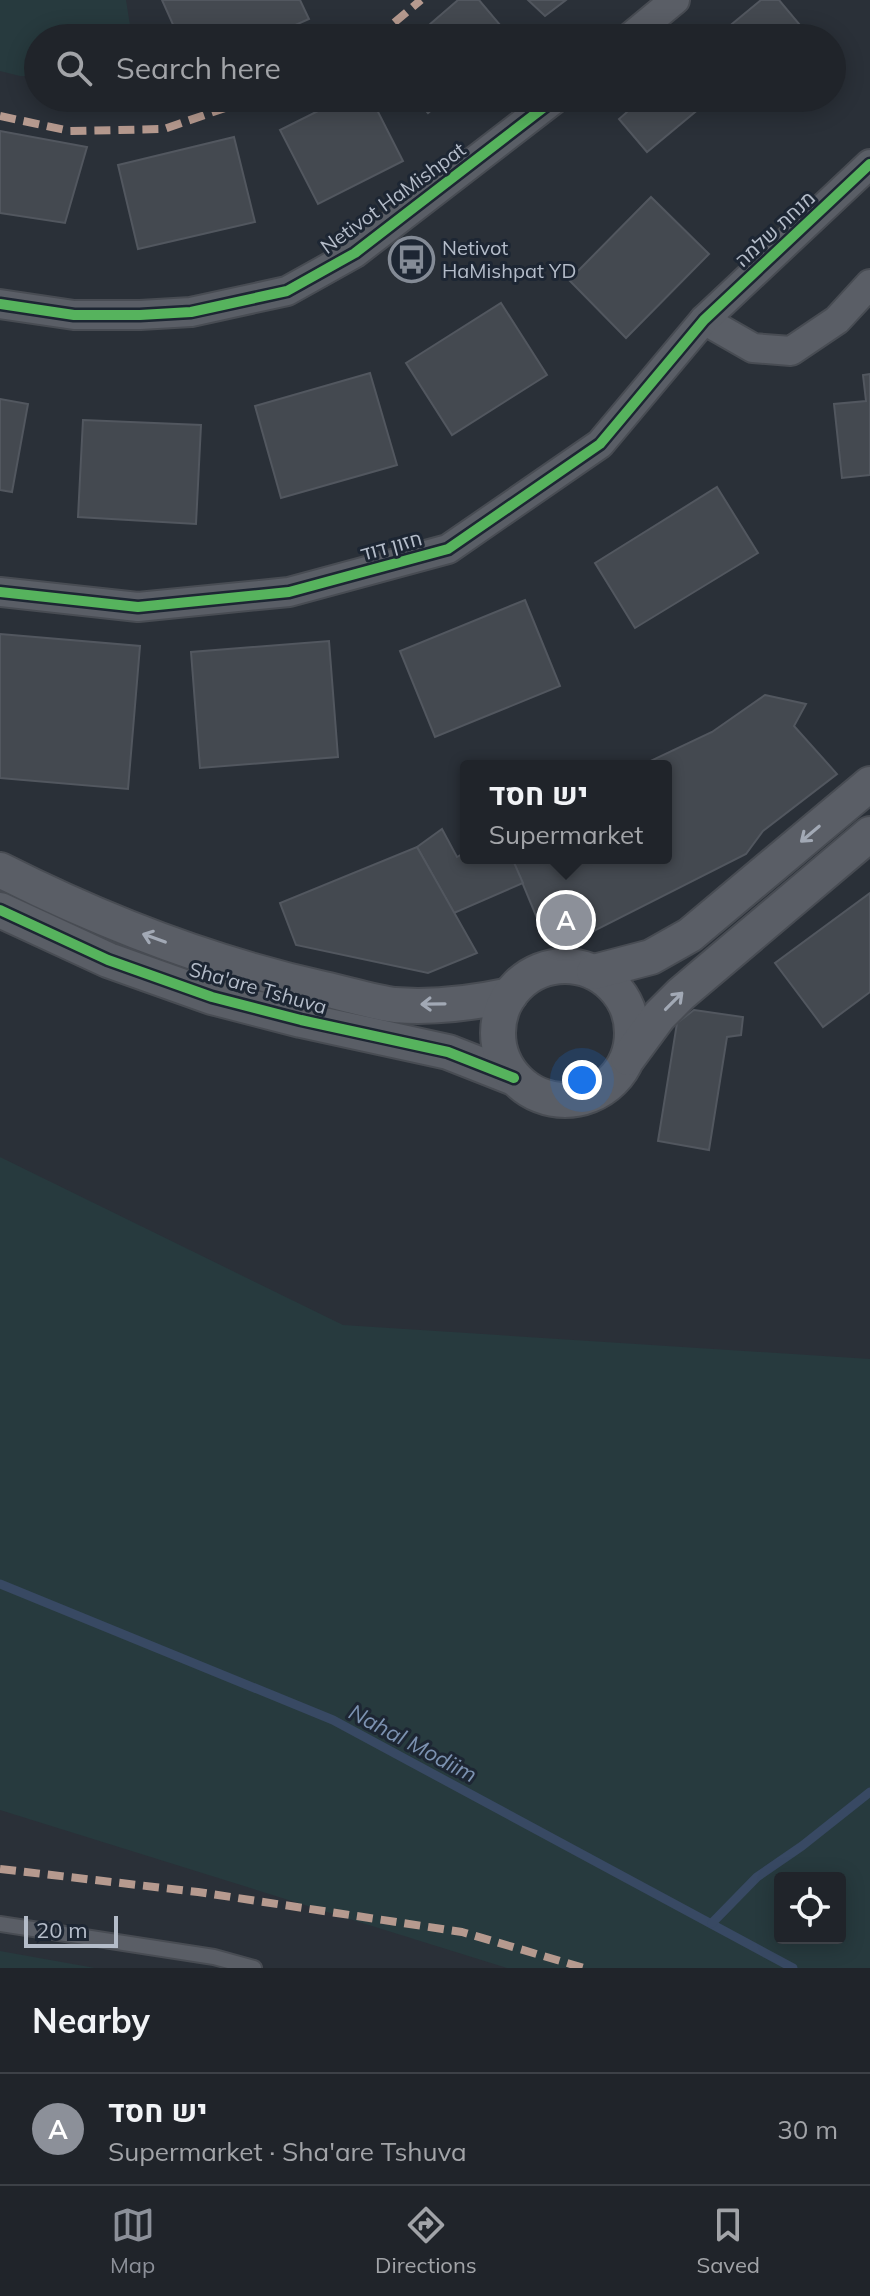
<!DOCTYPE html>
<html lang="en">
<head>
<meta charset="utf-8">
<style>
	:root { --surface:#20242a; --page:#282c32; --text:#f1f3f6; --muted:#a2a4a8; --line:#3d4147; --accent:#8c9099 }
	body { margin:0; font-family:Mulish,Heebo,sans-serif; background:var(--page); color:var(--text) }
	.controls { position:absolute; right:24px; bottom:24px; display:grid; overflow:hidden; border-radius:8px; box-shadow:0 4px 20px #0003 }
	.controls button { width:72px; height:72px; display:grid; place-items:center; padding:0; border:0; border-bottom:2px solid var(--line); background:var(--surface); color:var(--text); font:40px sans-serif }
	.scale { position:absolute; left:24px; bottom:20px; width:94px; box-sizing:border-box; padding-left:8px; border:4px solid #b4bcc9; border-top:0; font-size:22px; line-height:28px; white-space:nowrap; color:#b4bcc9; -webkit-text-stroke:6px #1d2633; paint-order:stroke }
	.you { position:absolute; left:582px; top:1080px; width:28px; height:28px; margin:-20px; border:6px solid #fff; border-radius:50%; background:#1a73e8; box-shadow:0 0 0 12px #1a73e833 }
	.badge { display:grid; place-items:center; width:52px; height:52px; border-radius:50%; background:var(--accent); color:#fff; font-size:26px; font-weight:700 }
	.pin { position:absolute; translate:-50% -50%; border:4px solid #fff; box-shadow:0 2px 8px #0006 }
	.popup { position:absolute; left:460px; top:760px; width:212px; height:104px; box-sizing:border-box; display:grid; place-content:center; border-radius:8px; background:var(--surface); filter:drop-shadow(0 2px 6px #0005); font-size:26px; white-space:nowrap; color:var(--muted) }
	.popup b { font-size:30px; color:var(--text) }
	.popup::after { content:''; position:absolute; left:50%; top:100%; margin-left:-16px; border:16px solid transparent; border-top-color:var(--surface) }
	.list { margin:0; padding:0; list-style:none }
	h2 { display:flex; justify-content:space-between; align-items:center; height:104px; margin:0; padding:0 32px; font-size:34px }
	h2 small { font-size:26px; font-weight:400; color:var(--muted) }
	.list li { display:grid; grid-template-columns:52px 1fr auto; gap:24px; align-items:center; box-sizing:border-box; height:112px; padding:0 32px; border-top:2px solid var(--line) }
	.list b { display:block; font-size:30px; white-space:nowrap }
	.list p { margin:0; font-size:26px; white-space:nowrap; color:var(--muted) }
	.list em { font-size:26px; font-style:normal; color:var(--muted) }
	.icon { flex:none; width:44px; height:44px; fill:none; stroke:currentColor; stroke-width:2; stroke-linecap:round; stroke-linejoin:round }
	.map { position:relative; flex:none; width:870px; height:1968px; overflow:hidden }
	.search { position:absolute; background:var(--surface); box-shadow:0 4px 20px #0003; left:24px; right:24px; top:24px; height:88px; display:flex; align-items:center; gap:20px; box-sizing:border-box; padding:0 28px; border-radius:44px; color:var(--muted); font-size:30px }
	.sheet { height:216px; background:var(--surface) }
	nav { display:flex; justify-content:space-around; align-items:center; box-sizing:border-box; height:112px; border-top:2px solid var(--line); background:var(--surface); font-size:22px; color:var(--muted) }
	nav a { display:grid; justify-items:center; gap:4px }
	nav .on { color:var(--accent) }
	.map>svg:first-child { display:block }
</style>
</head>
<body>
<div class="map">
<svg width="870" height="1968" viewBox="0 0 870 1968">
	<rect width="100%" height="100%" fill="#2a3038"/>
	<g fill="#273a3e" fill-rule="evenodd">
		<path d="M0,0H126L132,38H38V76H20L0,71Z"/>
		<path d="M0,1157L343,1325L870,1359V1968H507L0,1810ZM840,1878V1938H780V1878Z"/>
		<path d="M0,1951L95,1968H0Z"/>
	</g>
	<g fill="none" stroke-linecap="round" stroke-linejoin="round">
		<g stroke="#384963" stroke-width="9">
			<path d="M0,1584L333,1720L793,1968"/>
			<path d="M712,1923L757,1877L802,1846L870,1792"/>
		</g>
	</g>
	<g fill="#444950" stroke="#52575f" stroke-width="2">
		<path d="M162,0H300L309,19L266,38H179Z"/>
		<path d="M458,0H479L511,38H414Z"/>
		<path d="M528,0H566L545,16Z"/>
		<path d="M761,0H779L800,25L784,38H715Z"/>
		<path d="M344,98H371L403,161L318,204L280,130Z"/>
		<path d="M415,98H446L428,113Z"/>
		<path d="M643,98H712L647,152L619,119Z"/>
		<path d="M0,131L87,147L65,223L0,213Z"/>
		<path d="M234,137L255,222L138,249L118,165Z"/>
		<path d="M651,197L709,254L626,338L569,280Z"/>
		<path d="M501,303L547,375L452,435L406,363Z"/>
		<path d="M370,373L397,465L281,498L255,406Z"/>
		<path d="M870,374V475L842,478L834,404L866,401L863,375Z"/>
		<path d="M0,399L28,404L12,492L0,490Z"/>
		<path d="M83,420L201,425L196,524L78,517Z"/>
		<path d="M717,487L758,553L635,628L595,563Z"/>
		<path d="M525,600L560,686L435,737L400,651Z"/>
		<path d="M0,634L140,646L128,789L0,778Z"/>
		<path d="M329,641L338,757L200,768L191,652Z"/>
		<path d="M765,695L806,704L794,726L837,774L763,831L746,854L584,936L539,923L512,858H666V766H640L712,732Z"/>
		<path d="M442,829L457,857L466,852V858H512L523,883L454,913L417,847Z"/>
		<path d="M417,847L477,953L428,973L296,945L280,903Z"/>
		<path d="M870,893V992L823,1027L775,963Z"/>
		<path d="M694,1010L743,1017L741,1035L727,1037L709,1150L658,1141L677,1023Z"/>
	</g>
	<g fill="none" stroke-linecap="round" stroke-linejoin="round">
		<defs>
			<path id="service" d="M0,1924L214,1957L254,1968"/>
			<g id="minor">
				<path d="M629,38L675,0"/>
				<path d="M0,304L74,315H140L191,312L287,291L355,253L556,98"/>
				<path d="M704,320L753,348L791,351L837,320L870,284"/>
				<path d="M0,592L138,607L289,592L448,549L600,444L704,320L870,164"/>
			</g>
			<g id="tertiary">
				<path d="M0,870C103,922 211,964 324,989C347,994 372,1002 395,1005C433,1008 473,1003 510,995"/>
				<path d="M0,910L108,960L212,997L301,1020L448,1052L514,1078"/>
				<circle cx="565" cy="1033" r="67"/>
				<path d="M594,972L651,957L690,935L870,784"/>
				<path d="M628,1058L659,1016L681,994L870,834"/>
			</g>
		</defs>
		<use href="#service" stroke="#484c53" stroke-width="18"/>
		<use href="#minor" stroke="#484c53" stroke-width="32"/>
		<use href="#tertiary" stroke="#484c53" stroke-width="38"/>
		<use href="#service" stroke="#5a5e66" stroke-width="14"/>
		<use href="#minor" stroke="#5a5e66" stroke-width="28"/>
		<use href="#tertiary" stroke="#5a5e66" stroke-width="34"/>
		<g stroke="#b69a8f" stroke-width="8" stroke-dasharray="16 8" stroke-linecap="butt">
			<path d="M376,38L421,0"/>
			<path d="M0,116L70,131L164,129L254,98"/>
			<path d="M0,1869L198,1892L462,1932L584,1968"/>
		</g>
		<defs>
			<g id="cycleway">
				<path d="M0,304L74,315H140L191,312L287,291L355,253L556,98"/>
				<path d="M0,592L138,607L289,592L448,549L600,444L704,320L870,164"/>
				<path d="M0,910L108,960L212,997L301,1020L448,1052L514,1078"/>
			</g>
		</defs>
		<use href="#cycleway" stroke="#1d2633" stroke-width="15"/>
		<use href="#cycleway" stroke="#56b35d" stroke-width="10"/>
	</g>
	<defs><path id="oneway-shaft" d="M-6 0H5M1.5-3L5.5 0L1.5 3" fill="none" stroke-width="1.6" stroke-linecap="round" stroke-linejoin="round" transform="scale(2)"/></defs>
	<g stroke="#a2a9b5">
		<use href="#oneway-shaft" transform="translate(810 834) rotate(140)"/>
		<use href="#oneway-shaft" transform="translate(154 938) rotate(-160)"/>
		<use href="#oneway-shaft" transform="translate(674 1001) rotate(-45)"/>
		<use href="#oneway-shaft" transform="translate(433 1004) rotate(179)"/>
	</g>
	<defs>
		<symbol id="bus-ring" viewBox="-11 -11 22 22"><circle r="9.5" fill="#1d2633" stroke="#848b96" stroke-width="1.5"/><path d="M-5-6H5V4H4V6H2V4H-2V6H-4V4H-5ZM-3.5-4V0h7V-4ZM-3.5 1.2v1.5H-2V1.2ZM2 1.2v1.5H3.5V1.2Z" fill="#848b96"/></symbol>
	</defs>
	<g fill-rule="evenodd">
		<use href="#bus-ring" x="386" y="234" width="51" height="51"/>
	</g>
	<g text-anchor="middle" stroke-width="6" stroke-linejoin="round" paint-order="stroke">
		<g font-size="20" fill="#b4bcc9" stroke="#1d2633">
			<text transform="translate(393 198) rotate(-36)" y="7">Netivot HaMishpat</text>
			<text transform="translate(775 229) rotate(-43)" y="7">מנחת שלמה</text>
			<text transform="translate(391 546) rotate(-15)" y="7">חזון דוד</text>
			<text transform="translate(258 988) rotate(16)" y="7">Sha'are Tshuva</text>
		</g>
		<g font-size="20" fill="#b4bcc9" stroke="#1d2633" text-anchor="start">
			<text x="442" y="255">Netivot<tspan x="442" dy="23">HaMishpat YD</tspan></text>
		</g>
		<g font-size="22" font-style="italic" fill="#7c92b1" stroke="#1d2633">
			<text transform="translate(413 1743) rotate(28)" y="8">Nahal Modiim</text>
		</g>
	</g>
</svg>
<div class="controls">
<button><svg class="icon" aria-label="locate" viewBox="0 0 24 24"><circle cx="12" cy="12" r="6"/><path d="M12 2v4M12 18v4M2 12h4M18 12h4"/></svg></button>
</div>
<div class="scale">20 m</div>
<div class="you"></div>
<div class="pin badge" style="left:566px;top:920px">A</div>
<div class="popup"><b>יש חסד</b>Supermarket</div>
<div class="search"><svg class="icon" aria-label="search" viewBox="0 0 24 24"><circle cx="10" cy="10" r="6"/><path d="M15 15l6 6"/></svg>Search here</div>
</div>
<section class="sheet">
<h2>Nearby<small></small></h2>
<ul class="list">
<li><span class="badge">A</span><div><b>יש חסד</b><p>Supermarket · Sha'are Tshuva</p></div><em>30 m</em></li>
</ul>
</section>
<nav>
<a class="on"><svg class="icon" aria-label="map" viewBox="0 0 24 24"><path d="M3 6l6-2 6 2 6-2v14l-6 2-6-2-6 2zM9 4v14M15 6v14"/></svg>Map</a>
<a><svg class="icon" aria-label="directions" viewBox="0 0 24 24"><path d="M12 3l9 9-9 9-9-9zM9 14v-3h6M13 9l2 2-2 2"/></svg>Directions</a>
<a><svg class="icon" aria-label="saved" viewBox="0 0 24 24"><path d="M7 4h10v16l-5-4-5 4z"/></svg>Saved</a>
</nav>
</body>
</html>
